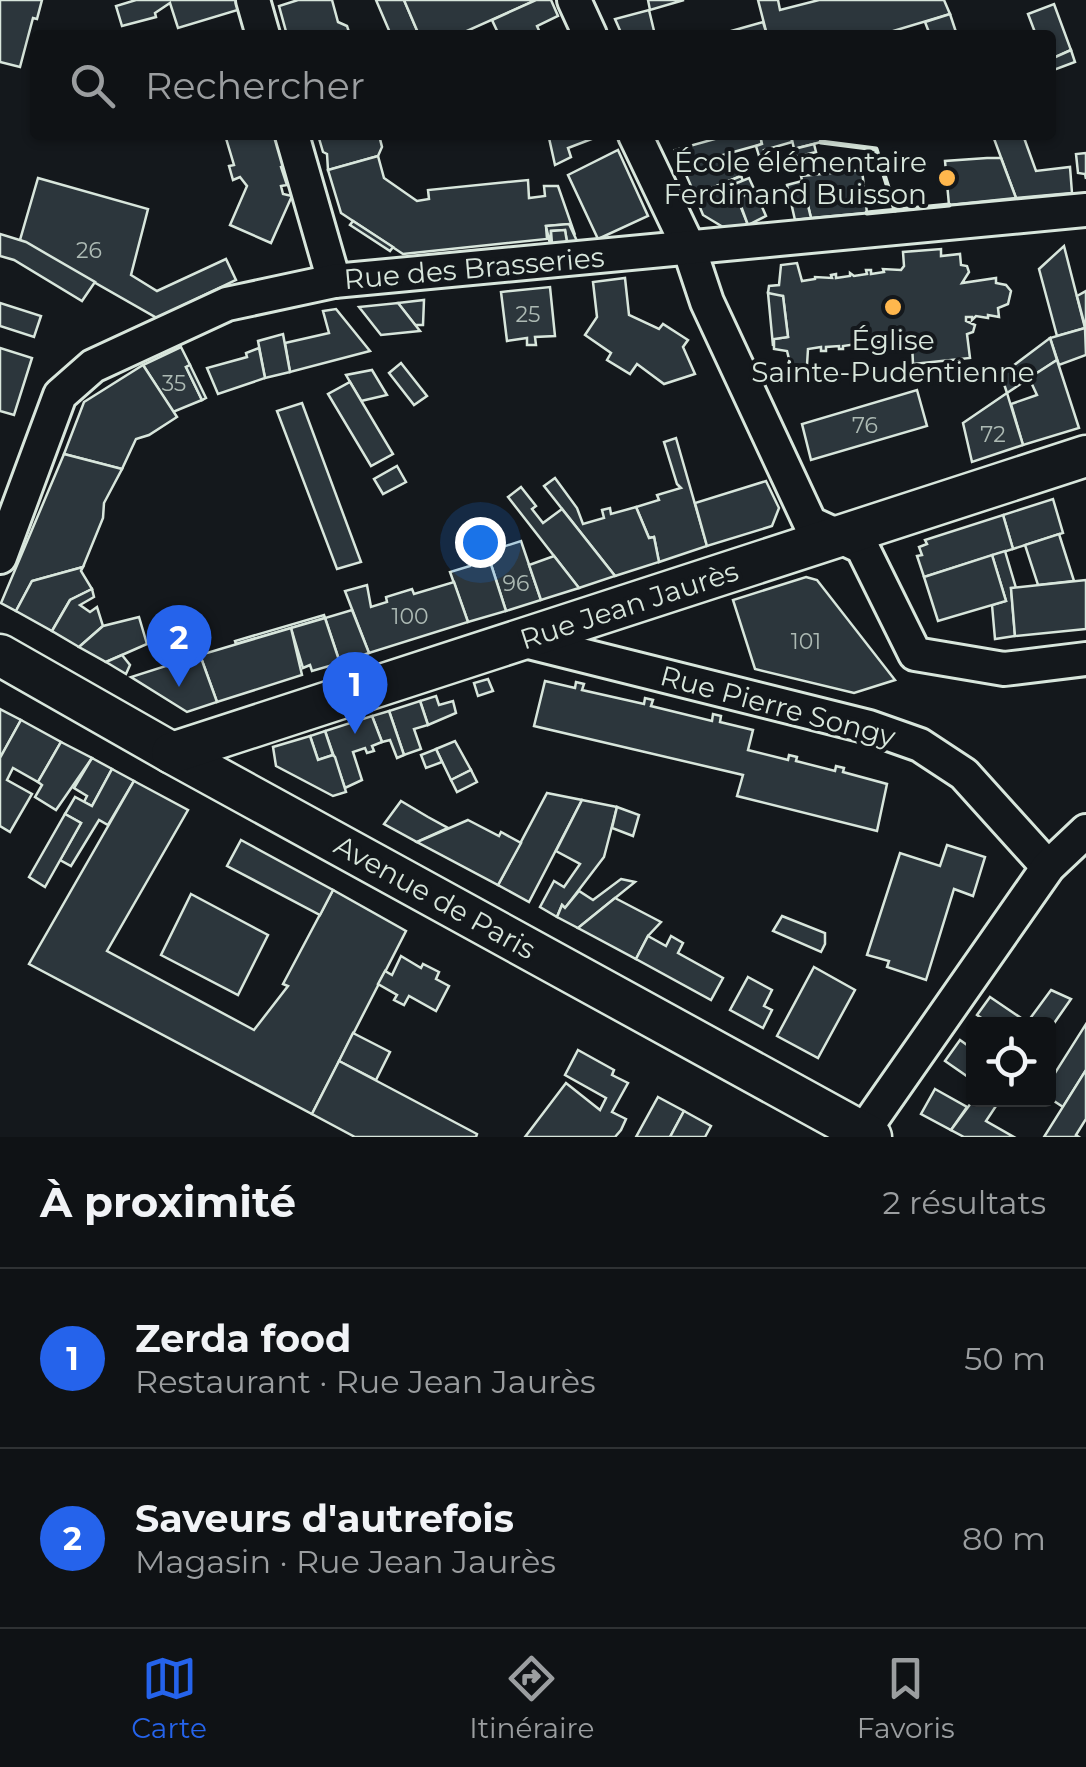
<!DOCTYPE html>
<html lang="fr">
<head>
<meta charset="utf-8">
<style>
	:root { --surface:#0f1215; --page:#181b1e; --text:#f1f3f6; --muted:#9b9ea0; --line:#2f3234; --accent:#2563eb }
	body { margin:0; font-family:Montserrat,sans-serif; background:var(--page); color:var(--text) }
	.controls { position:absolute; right:30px; bottom:30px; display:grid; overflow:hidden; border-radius:10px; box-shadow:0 2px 8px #0004 }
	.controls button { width:90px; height:90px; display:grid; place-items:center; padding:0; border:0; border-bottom:2px solid var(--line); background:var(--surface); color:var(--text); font:50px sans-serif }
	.you { position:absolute; left:480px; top:542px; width:35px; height:35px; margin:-25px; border:8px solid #fff; border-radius:50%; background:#1a73e8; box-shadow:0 0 0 15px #1a73e833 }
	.badge { display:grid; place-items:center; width:65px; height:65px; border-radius:50%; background:var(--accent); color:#fff; font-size:32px; font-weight:700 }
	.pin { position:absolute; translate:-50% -82px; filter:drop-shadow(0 2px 5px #0008) }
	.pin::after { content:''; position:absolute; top:52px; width:35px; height:30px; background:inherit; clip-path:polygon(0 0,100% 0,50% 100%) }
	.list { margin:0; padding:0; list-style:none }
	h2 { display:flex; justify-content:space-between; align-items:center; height:130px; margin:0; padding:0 40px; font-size:42px }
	h2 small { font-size:32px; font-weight:400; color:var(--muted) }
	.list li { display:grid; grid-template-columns:65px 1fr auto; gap:30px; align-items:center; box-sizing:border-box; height:180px; padding:0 40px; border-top:2px solid var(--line) }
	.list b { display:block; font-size:38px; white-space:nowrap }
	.list p { margin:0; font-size:32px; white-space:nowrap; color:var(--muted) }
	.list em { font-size:32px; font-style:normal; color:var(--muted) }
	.icon { flex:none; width:55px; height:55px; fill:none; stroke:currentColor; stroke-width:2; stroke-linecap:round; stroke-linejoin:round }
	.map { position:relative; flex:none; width:1086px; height:1137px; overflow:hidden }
	.search { position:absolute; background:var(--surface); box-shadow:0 2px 8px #0004; left:30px; right:30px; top:30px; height:110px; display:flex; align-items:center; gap:25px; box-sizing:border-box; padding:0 35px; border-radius:10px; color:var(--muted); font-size:38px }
	.sheet { height:490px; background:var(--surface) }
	nav { display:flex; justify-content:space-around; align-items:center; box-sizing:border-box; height:140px; border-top:2px solid var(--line); background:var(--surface); font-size:28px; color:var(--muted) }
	nav a { display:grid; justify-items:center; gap:5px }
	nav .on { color:var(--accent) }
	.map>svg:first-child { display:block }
</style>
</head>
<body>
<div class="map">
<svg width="1086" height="1137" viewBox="0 0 1086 1137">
	<rect width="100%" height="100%" fill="#14181c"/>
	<g fill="#2c363c" stroke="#d8e6dc" stroke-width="2.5">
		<path d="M0,0H42L37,19L33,18L20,67L0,62Z"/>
		<path d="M136,0H238L241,9L178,28L170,3L155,13L156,17L122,26L116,6Z"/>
		<path d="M298,0H332L338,22L347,26L350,35H287L279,6Z"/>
		<path d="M376,0H404L419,35H391Z"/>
		<path d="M404,0H536L458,35H419Z"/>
		<path d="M536,0H551L558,16L537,26L541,35H499L492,20Z"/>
		<path d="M648,0H684L650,10Z"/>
		<path d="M758,0H778L780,10L819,0H944L950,14L880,35H767Z"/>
		<path d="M1054,4L1071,50L1051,59V35H1036L1028,14Z"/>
		<path d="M649,10L655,35H622L615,19Z"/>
		<path d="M950,14L957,35H930L925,22Z"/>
		<path d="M763,22L767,35H717Z"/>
		<path d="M1071,50L1075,62L1051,71V59Z"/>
		<path d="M225,135H276L285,165L281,167L287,185L281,186L283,194L292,196L271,243L230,225L247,186L240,177L233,180L229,166L234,165Z"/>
		<path d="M318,135H379L382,147L378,156L328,170L327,154L323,152Z"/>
		<path d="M557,135H602L568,148L571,157L555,165L549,138Z"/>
		<path d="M729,135H760L762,144L719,156L726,172L738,169L741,176L695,195L675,150Z"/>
		<path d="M760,135H791L792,142L764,150L765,154L759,156L756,146L762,144Z"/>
		<path d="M791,135H819L821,142L794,149Z"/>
		<path d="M1023,135L1036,171L1070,167L1072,193L1016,198L993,136Z"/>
		<path d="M814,144L816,152L796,157L794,149Z"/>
		<path d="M618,150L648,216L598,239L568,175Z"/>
		<path d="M1086,153V179L1085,174L1078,173L1076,154Z"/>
		<path d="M378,156L384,178L417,201L429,199L428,190L528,180L529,198L545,196L544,186H558L575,235L569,224L546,226L547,239L403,254L341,213L328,170Z"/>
		<path d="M987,158H1001L1016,198L949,205L945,161Z"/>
		<path d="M862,170L867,213L811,218L801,176Z"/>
		<path d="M741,176L743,181L732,185L748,225L723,227L703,215L695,195Z"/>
		<path d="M38,178L148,209L131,275L157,291L226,259L236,280L157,318L20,240Z"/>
		<path d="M749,178L755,191L738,198L732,185Z"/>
		<path d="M802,181L811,218L795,220L787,185Z"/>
		<path d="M755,191L766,216L748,225L738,198Z"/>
		<path d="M353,221L393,247L390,251L350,225Z"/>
		<path d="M569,224L577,241L567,242L565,230L551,231L550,244L546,226Z"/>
		<path d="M565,230L567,242L552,244L551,231Z"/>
		<path d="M0,234L26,242L95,282L82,301L14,260L0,256Z"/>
		<path d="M1064,246L1085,328L1057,336L1039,269Z"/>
		<path d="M941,249V256L960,254L961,265L967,266L969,272L962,283L996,278V283L1006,285L1011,291L1008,304L998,308L999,317L988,315V318L976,316L972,320V317H966V321L975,325L973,332L967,334L970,358L913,364L912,343L907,344V339L895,340L896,345H891V341L877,342V346L873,347V342L857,348V344L843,346V349H839V346L826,347V351H821V347L808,349L807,365L791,367L787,351L774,349V339L788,337L783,296H770L768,293L769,286L779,285L781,265L797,263L802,281L815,279V277L832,278L831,275L836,274V278L850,276V273L854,276L867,274L866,270H871V274L884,272L883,269L901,270L904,266L903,252Z"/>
		<path d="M625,278L629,315L659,329L663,324L688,340L683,347L695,374L664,384L637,364L630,374L607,360L611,353L585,335L597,317L593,282Z"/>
		<path d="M550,287L555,336L535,337L536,345H527V338L507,341L501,292Z"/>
		<path d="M1086,291V330L1077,296Z"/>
		<path d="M768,293L783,296L788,337L774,339L773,346Z"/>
		<path d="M424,300L423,325H415L398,303Z"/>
		<path d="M0,303L41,316L34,337L0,326Z"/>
		<path d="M398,303L420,331L381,335L359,307Z"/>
		<path d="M336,309L370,351L290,372L285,343L329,333L323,311Z"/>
		<path d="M1085,328L1086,355L1059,365L1050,338Z"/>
		<path d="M283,334L290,372L265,378L258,341Z"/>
		<path d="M1050,338L1057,360L1007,393L1001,375Z"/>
		<path d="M181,347L190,365L186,367L202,400L173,412L143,365Z"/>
		<path d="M0,348L32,358L14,415L0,411Z"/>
		<path d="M259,348L265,378L218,394L207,368L247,357L246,353Z"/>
		<path d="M1057,360L1079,428L1023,445L1011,404L1037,395L1029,378Z"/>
		<path d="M401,363L427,396L414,405L389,373Z"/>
		<path d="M143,365L177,417L149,435L136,439L122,469L64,454L84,402Z"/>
		<path d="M190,365L206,398L202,400L186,367Z"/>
		<path d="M372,370L387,395L361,401L346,375Z"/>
		<path d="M350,382L393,454L371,466L328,394Z"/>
		<path d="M917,390L927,426L811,460L802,424Z"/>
		<path d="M1007,393L1023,445L972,462L963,423Z"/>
		<path d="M302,403L361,562L337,569L277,411Z"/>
		<path d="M676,438L707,546L659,562L654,537L649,538L636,507L659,500L657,495L681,488L677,484L664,442Z"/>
		<path d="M64,454L122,469L104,503L103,518L83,567L32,581L16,611L1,603Z"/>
		<path d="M397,466L406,482L383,494L374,479Z"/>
		<path d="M555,478L577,508L583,524L604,518L602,510L610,508L611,514L636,507L649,538L654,537L659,562L615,576L544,486Z"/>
		<path d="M766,481L779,508L772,526L707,546L695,503Z"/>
		<path d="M521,487L536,506L532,509L543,523L562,509L615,576L579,588L508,497Z"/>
		<path d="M1053,499L1063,533L1013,549L1003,515Z"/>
		<path d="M1003,515L1013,549L924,577L917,556L922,555L919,547L927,544L925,540Z"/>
		<path d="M1059,534L1074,581L1038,585L1025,545Z"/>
		<path d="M521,541L541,600L506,611L487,552Z"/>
		<path d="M1005,551L1016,588H1011L1015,636L995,639L992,605L1006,601L992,555Z"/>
		<path d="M487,552L506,611L468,622L450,572L470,566L471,558Z"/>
		<path d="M992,555L1006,601L938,621L924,577Z"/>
		<path d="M554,556L579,588L541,600L529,565Z"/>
		<path d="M83,567L81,571L92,589L70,600L52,631L16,611L32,581Z"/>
		<path d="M806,577L817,580L895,680L854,693L755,669L733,600Z"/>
		<path d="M1086,580V629L1015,636L1011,588Z"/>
		<path d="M454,582L468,622L369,653L345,591L367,585L371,607L387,602L386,597L412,589L414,594Z"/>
		<path d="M92,589L94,597L80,605L90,612L97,607L103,626L79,647L52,631L70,600Z"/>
		<path d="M352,610L369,653L340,663L325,618Z"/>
		<path d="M324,615L325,618L236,644L235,641Z"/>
		<path d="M139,617L147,644L106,662L79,647L103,626Z"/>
		<path d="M325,618L340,663L312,671L310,665L303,668L291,628Z"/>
		<path d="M291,628L302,675L217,702L200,655Z"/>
		<path d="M122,655L130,665L126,674L106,662Z"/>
		<path d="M200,655L217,702L187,712L131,677Z"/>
		<path d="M488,679L493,691L478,696L474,683Z"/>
		<path d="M545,681L575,688L576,682L584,684L582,690L644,704L645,698L653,700L651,706L712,721L713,714L721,716L720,722L753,730L748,750L788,760L789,755L797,757L796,761L835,771L836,766L844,768L843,772L887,784L877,831L737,796L743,775L534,726Z"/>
		<path d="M436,696L439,705L453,701L456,713L428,725L420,701Z"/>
		<path d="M420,701L428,725L414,729L421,749L404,755L389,711Z"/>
		<path d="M0,709L21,720L0,758Z"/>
		<path d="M389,711L404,755L397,758L390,740L382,742L372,716Z"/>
		<path d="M372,716L382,742L372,746L374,751L367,753L365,748L353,752L362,780L345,788L325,731Z"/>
		<path d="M21,720L61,742L38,782L13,768L7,780L32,794L10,832L0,826V758Z"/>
		<path d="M325,731L333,755L318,760L310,736Z"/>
		<path d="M310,736L318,760L333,755L335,757L346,792L333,796L276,766L273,747Z"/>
		<path d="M455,741L471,770L451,780L436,749Z"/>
		<path d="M61,742L92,758L56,810L35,797L42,785L38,782Z"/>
		<path d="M436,749L442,762L426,768L421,755Z"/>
		<path d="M92,758L112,769L92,806L84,802L87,796L74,788Z"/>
		<path d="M112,769L134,781L108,825L99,820L71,866L60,860L81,823L65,814L75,797L92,806Z"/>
		<path d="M471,770L477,782L457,792L451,780Z"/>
		<path d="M134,781L188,810L107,951L254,1030L288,986L283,984L333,890L406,931L312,1114L29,964Z"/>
		<path d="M547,793L582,800L529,902L498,885Z"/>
		<path d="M582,800L617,807L604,857L565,908L562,905L557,917L540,907L554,881L564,887L580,864L556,851Z"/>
		<path d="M401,801L428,817L448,828L417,842L384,824Z"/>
		<path d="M617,807L639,815L633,836L612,828Z"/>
		<path d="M65,814L81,823L45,887L29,877Z"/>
		<path d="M468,820L499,836L501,832L521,843L498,885L417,842Z"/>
		<path d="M241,840L333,890L320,915L227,866Z"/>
		<path d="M947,845L985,857L973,896L954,889L926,980L887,967L889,961L867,955L900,853L940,866Z"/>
		<path d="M621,879L635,882L578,928L557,917L562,905L565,908L579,891L593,900Z"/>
		<path d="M191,894L268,935L238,995L161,955Z"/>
		<path d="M615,898L661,922L648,936L636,959L578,928Z"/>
		<path d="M782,916L825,933V944L821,952L773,931Z"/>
		<path d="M648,936L666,946L671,936L683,943L678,953L723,978L711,1000L636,959Z"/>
		<path d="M401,956L421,968L423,964L439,972L436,979L449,986L436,1011L409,996L404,1005L394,1000L397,995L378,984L385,971L392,975Z"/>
		<path d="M814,967L855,990L818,1058L777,1036Z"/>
		<path d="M748,977L772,990L764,1006L772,1010L763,1028L730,1010Z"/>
		<path d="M1051,990L1071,999L1048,1032V1024H1026Z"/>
		<path d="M990,997L1027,1022L990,1024L977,1015Z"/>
		<path d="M1086,1024V1070L1063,1107L1048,1097V1084Z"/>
		<path d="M353,1033L390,1052L376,1080L339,1061Z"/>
		<path d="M960,1040L974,1050V1081L945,1061Z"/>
		<path d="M578,1050L614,1070L612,1075L628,1083L612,1112L626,1119L621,1130L615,1137H525L566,1083L600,1110L606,1098L565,1075Z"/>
		<path d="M339,1061L477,1134L476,1137H355L312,1114Z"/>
		<path d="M1086,1070V1119L1076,1135L1079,1137H1044Z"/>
		<path d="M935,1089L967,1107L951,1130L921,1114Z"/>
		<path d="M658,1097L684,1111L670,1137H636Z"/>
		<path d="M974,1099L1000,1100L986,1121L1014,1137H964L951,1130Z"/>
		<path d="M684,1111L711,1126L705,1137H670Z"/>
	</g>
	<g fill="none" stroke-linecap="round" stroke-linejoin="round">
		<defs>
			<g id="minor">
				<path d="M253,0L263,35"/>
				<path d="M574,0L590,35"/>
				<path d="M292,135L334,281"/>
				<path d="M635,135L689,248L707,302L810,523L862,547L915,654L1004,669L1086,659"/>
				<path d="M0,557L60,395L93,366L227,304L334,281L1086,210"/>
				<path d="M521,640L869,727L920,745L964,774L1048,867"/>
				<path d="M863,1132L1048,867L1086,831"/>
			</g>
			<g id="major">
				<path d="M0,655L172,753L871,1137"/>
				<path d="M172,753L1086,456"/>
			</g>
		</defs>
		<use href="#minor" stroke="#d8e6dc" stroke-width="38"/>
		<use href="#major" stroke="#d8e6dc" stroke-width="45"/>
		<use href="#minor" stroke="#14181c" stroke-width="32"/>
		<use href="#major" stroke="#14181c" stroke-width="40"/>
		<g stroke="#d8e6dc" stroke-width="5">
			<path d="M821,142L876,149L895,210"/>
			<path d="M867,213L949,205"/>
		</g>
	</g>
	<g fill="#ffb74d" stroke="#14181c" stroke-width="4">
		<circle cx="947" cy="178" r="10"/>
		<circle cx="893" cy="307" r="10"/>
	</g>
	<g text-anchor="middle" stroke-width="8" stroke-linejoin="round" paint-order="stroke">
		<g font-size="22" fill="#adbab4">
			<text x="89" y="258">26</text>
			<text x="528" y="322">25</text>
			<text x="174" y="391">35</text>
			<text x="865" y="433">76</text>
			<text x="993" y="442">72</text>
			<text x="516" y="591">96</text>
			<text x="410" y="624">100</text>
			<text x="806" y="649">101</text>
		</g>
		<g font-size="28" fill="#d8e6dc" stroke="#14181c" text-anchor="end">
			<text x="927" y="172">École élémentaire<tspan x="927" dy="32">Ferdinand Buisson</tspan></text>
			<text x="893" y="350" text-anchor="middle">Église<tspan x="893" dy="32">Sainte-Pudentienne</tspan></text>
		</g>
		<g font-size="28" fill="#d8e6dc" stroke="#14181c">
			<text transform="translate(474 268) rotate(-5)" y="10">Rue des Brasseries</text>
			<text transform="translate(629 605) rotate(-18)" y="10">Rue Jean Jaurès</text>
			<text transform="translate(778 706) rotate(15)" y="10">Rue Pierre Songy</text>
			<text transform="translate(435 897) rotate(29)" y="10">Avenue de Paris</text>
		</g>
	</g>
</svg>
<div class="controls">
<button><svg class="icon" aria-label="locate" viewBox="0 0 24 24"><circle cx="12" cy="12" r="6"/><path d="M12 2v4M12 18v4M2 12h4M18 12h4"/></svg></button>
</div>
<div class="you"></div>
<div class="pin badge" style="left:355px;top:734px">1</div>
<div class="pin badge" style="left:179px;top:687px">2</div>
<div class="search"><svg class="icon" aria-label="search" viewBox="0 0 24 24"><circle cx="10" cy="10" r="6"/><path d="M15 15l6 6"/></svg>Rechercher</div>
</div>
<section class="sheet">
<h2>À proximité<small>2 résultats</small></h2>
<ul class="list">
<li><span class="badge">1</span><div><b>Zerda food</b><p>Restaurant · Rue Jean Jaurès</p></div><em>50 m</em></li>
<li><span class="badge">2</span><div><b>Saveurs d'autrefois</b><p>Magasin · Rue Jean Jaurès</p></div><em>80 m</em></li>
</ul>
</section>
<nav>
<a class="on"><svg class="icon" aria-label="map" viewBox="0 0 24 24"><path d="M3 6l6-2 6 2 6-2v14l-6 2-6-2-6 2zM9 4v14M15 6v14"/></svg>Carte</a>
<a><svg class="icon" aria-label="directions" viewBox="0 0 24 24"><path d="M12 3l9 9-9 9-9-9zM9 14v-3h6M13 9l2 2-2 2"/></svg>Itinéraire</a>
<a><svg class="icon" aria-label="saved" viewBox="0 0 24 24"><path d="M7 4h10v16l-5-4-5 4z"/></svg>Favoris</a>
</nav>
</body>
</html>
